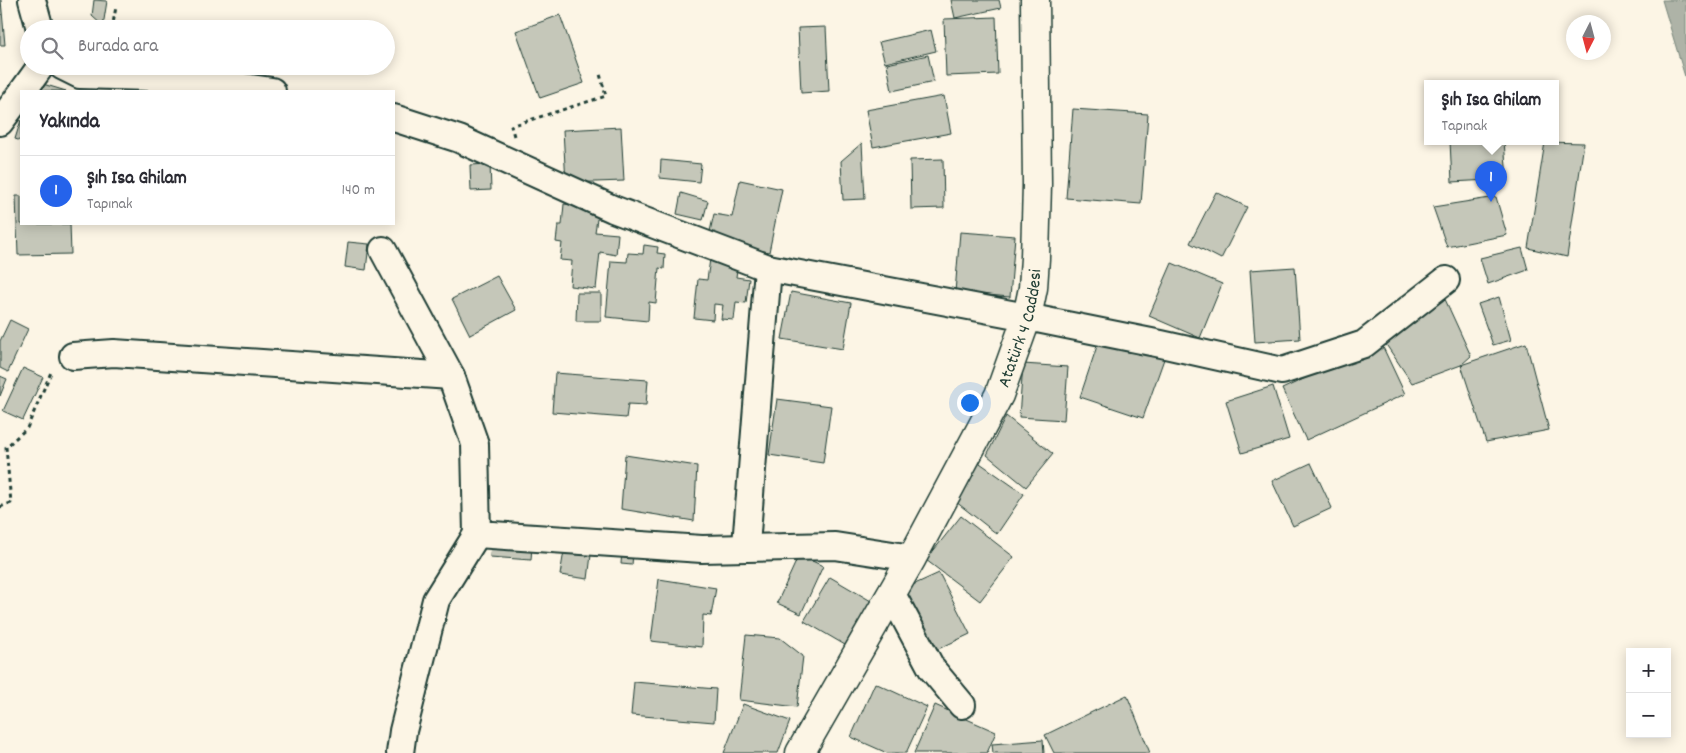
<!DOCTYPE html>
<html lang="tr">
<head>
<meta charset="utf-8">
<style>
	:root { --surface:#fff; --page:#f7f7f7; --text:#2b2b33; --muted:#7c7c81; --line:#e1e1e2; --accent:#2563eb }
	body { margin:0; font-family:Dekko,sans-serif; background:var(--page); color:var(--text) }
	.controls { position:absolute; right:15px; bottom:15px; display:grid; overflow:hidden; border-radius:0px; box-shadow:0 2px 12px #0003 }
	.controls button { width:45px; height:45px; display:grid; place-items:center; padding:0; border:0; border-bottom:1px solid var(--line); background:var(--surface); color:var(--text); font:25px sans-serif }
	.compass { position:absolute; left:1566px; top:15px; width:45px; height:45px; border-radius:50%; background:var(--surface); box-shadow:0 2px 12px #0003; rotate:186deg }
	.you { position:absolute; left:969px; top:402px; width:18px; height:18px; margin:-12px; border:4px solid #fff; border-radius:50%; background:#1a73e8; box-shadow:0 0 0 8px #1a73e833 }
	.badge { display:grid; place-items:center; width:32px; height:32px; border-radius:50%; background:var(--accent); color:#fff; font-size:16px; font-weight:700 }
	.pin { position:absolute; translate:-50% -41px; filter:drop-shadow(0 1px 2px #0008) }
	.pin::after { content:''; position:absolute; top:26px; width:18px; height:15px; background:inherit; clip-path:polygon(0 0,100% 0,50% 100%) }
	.popup { position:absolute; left:1424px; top:80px; width:135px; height:65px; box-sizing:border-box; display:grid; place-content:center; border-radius:0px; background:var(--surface); filter:drop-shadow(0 1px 4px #0005); font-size:16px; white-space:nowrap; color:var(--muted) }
	.popup b { font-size:19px; color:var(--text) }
	.popup::after { content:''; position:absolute; left:50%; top:100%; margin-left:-10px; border:10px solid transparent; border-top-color:var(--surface) }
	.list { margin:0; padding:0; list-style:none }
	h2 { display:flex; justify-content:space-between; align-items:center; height:65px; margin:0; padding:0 20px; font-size:21px }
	h2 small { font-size:16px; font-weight:400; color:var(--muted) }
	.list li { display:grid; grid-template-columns:32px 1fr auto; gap:15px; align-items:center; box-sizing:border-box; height:70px; padding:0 20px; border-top:1px solid var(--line) }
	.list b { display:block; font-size:19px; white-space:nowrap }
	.list p { margin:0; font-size:16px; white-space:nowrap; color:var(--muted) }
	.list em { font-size:16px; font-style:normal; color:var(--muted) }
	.icon { flex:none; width:28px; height:28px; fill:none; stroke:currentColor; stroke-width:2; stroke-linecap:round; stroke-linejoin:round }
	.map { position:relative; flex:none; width:1686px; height:753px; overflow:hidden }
	.search { position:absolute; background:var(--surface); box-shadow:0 2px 12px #0003; left:20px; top:20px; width:375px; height:55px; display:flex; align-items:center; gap:12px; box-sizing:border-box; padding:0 18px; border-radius:28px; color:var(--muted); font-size:19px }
	.panel { position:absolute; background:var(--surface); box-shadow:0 2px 12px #0003; left:20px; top:90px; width:375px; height:135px; border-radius:0px }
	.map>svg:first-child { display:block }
</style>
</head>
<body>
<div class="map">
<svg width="1686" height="753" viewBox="0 0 1686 753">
	<rect width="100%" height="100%" fill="#fcf5e5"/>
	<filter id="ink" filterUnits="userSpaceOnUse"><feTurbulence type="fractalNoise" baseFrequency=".02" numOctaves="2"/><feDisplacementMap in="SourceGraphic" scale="10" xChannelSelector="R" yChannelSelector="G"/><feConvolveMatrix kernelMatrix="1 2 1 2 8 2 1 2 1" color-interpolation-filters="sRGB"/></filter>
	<g filter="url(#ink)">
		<path fill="#aeb3a7" stroke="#758479" d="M1662,0H1686V80Z"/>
		<g fill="#c5c7b9" stroke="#1f3d34">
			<path d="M0,0H1L5,45H0Z"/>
			<path d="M94,0L107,1L103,26L92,16Z"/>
			<path d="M951,0H999L1001,8L955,18Z"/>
			<path d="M560,15L584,83L540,98L516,31Z"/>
			<path d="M996,17L998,74L946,76L944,19Z"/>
			<path d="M826,27L829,91L801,93L798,28Z"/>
			<path d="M931,30L936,51L885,63L879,42Z"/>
			<path d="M928,55L934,82L892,91L887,64Z"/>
			<path d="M33,81L66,91H30Z"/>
			<path d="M944,96L951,133L873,147L866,110Z"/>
			<path d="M1073,109L1148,114L1141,204L1066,198Z"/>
			<path d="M21,120V141L15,139Z"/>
			<path d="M621,127L624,181L566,183L563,130Z"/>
			<path d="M1450,141H1504L1507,179L1452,182Z"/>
			<path d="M1545,142L1584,143L1567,257L1528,248Z"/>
			<path d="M862,143L865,199L843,200L841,161Z"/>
			<path d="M943,159L944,208L911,209L910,160Z"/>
			<path d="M661,160L701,164L699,182L660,178Z"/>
			<path d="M490,164L491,190L471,191L470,165Z"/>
			<path d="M740,180L782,189L769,252L708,240L714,214L732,217Z"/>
			<path d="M1216,192L1247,207L1221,259L1190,243Z"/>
			<path d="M681,193L708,201L703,220L677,214Z"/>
			<path d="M16,196H21V224H70L71,254L18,255Z"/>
			<path d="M1496,197L1507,235L1447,247L1433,207Z"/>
			<path d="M564,204L606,209L605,220L597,219L595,232L618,234L616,255L600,252L596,289L570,286L572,261L560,260L562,243L556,242L558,225H562Z"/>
			<path d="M960,232L1015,236L1010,297L955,292Z"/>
			<path d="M348,242L369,244L366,270L345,267Z"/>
			<path d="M644,245L658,247L657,253L665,254L664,269L659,268L656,303L649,302L648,321L606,317L611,261L627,262L628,253L643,254Z"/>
			<path d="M1522,248L1528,270L1488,284L1480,258Z"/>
			<path d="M710,259L738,262L736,277L749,279L746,303L736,302L734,320L721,319L723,305L714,304L713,320L694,318L698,279L707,280Z"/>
			<path d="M1172,263L1222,284L1200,338L1149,316Z"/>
			<path d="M1295,267L1300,339L1255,342L1250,270Z"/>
			<path d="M497,276L516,310L470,335L452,299Z"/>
			<path d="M791,292L851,303L843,349L782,339Z"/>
			<path d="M577,293H601V321H576Z"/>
			<path d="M1444,297L1471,356L1461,365L1412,383L1385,343Z"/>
			<path d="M1499,297L1511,340L1493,345L1478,304Z"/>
			<path d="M10,320L28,329L8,372L0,368V341Z"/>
			<path d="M1100,337L1164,359L1143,418L1080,397Z"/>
			<path d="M1381,343L1405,394L1306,440L1282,389Z"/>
			<path d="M1526,343L1549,430L1486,442L1461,365Z"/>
			<path d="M1023,364L1068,367L1064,420L1019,417Z"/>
			<path d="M23,368L43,377L23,420L3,411Z"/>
			<path d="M555,373L648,380L646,405L628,404L626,418L552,412Z"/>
			<path d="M0,376L7,379L0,396Z"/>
			<path d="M1273,386L1289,439L1242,453L1226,401Z"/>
			<path d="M777,399L831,406L823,463L769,455Z"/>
			<path d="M1006,416L1053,454L1026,487L987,455Z"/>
			<path d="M625,455L697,466L694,521L621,509Z"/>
			<path d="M977,461L1024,494L997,534L951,498Z"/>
			<path d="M1311,463L1332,508L1293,526L1272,481Z"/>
			<path d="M961,516L1014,557L980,601L926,560Z"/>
			<path d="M491,543L532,546L531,560L490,557Z"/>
			<path d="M564,551L591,555L588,579L560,575Z"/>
			<path d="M622,551L633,553L632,565L621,564Z"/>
			<path d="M799,555L823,566L801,614L777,603Z"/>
			<path d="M939,573L970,634L934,651L904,589Z"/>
			<path d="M830,577L871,601L845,645L804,621Z"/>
			<path d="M659,579L716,588L711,616L703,615L702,647L651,641Z"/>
			<path d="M746,635L780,638L803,656L797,707L739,700Z"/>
			<path d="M634,682L716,689L714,722L631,715Z"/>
			<path d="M875,683L927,707L906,753H887L851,737Z"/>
			<path d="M1127,695L1150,753H1054L1045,735Z"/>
			<path d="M743,704L790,721L778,753H724Z"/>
			<path d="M935,705L996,732L987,753H914Z"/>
			<path d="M1043,740L1044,753H993L992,744Z"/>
		</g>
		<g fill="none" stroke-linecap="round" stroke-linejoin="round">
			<defs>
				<g id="minor">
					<path d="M32,0L40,29"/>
					<path d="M62,66L80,75L181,78L272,91"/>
					<path d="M23,91L41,66"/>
					<path d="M394,118L459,139L613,209L768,268L1027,317L1161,344L1282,371L1364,344L1446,280"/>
					<path d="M0,122L21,94"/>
					<path d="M383,250L451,376L475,444L477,534L702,549L835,546L912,558"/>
					<path d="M73,356L114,353L451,376"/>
					<path d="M748,547L746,545L768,268"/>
					<path d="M892,594L932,669L962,705"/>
					<path d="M400,753L403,731L436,600L477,534"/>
				</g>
				<g id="tertiary">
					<path id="s1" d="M800,753L912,558L999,395L1027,317L1033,288L1035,258L1037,184L1035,0"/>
				</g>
			</defs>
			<use href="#minor" stroke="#1f3d34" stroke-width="30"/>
			<use href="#tertiary" stroke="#1f3d34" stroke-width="31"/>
			<g stroke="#1f3d34" stroke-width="3" stroke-dasharray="4 4" stroke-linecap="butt">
				<path d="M112,29L116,7"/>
				<path d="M514,136L511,126L606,96L600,74"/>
				<path d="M0,507L11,503L6,447L27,428L52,370"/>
			</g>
			<use href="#minor" stroke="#fcf5e5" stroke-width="26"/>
			<use href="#tertiary" stroke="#fcf5e5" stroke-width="28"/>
		</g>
	</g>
	<g text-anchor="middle" stroke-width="5" stroke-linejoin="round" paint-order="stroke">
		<g font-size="18" fill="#1f3d34" stroke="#fcf5e5">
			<text dy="6" stroke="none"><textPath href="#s1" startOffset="480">Atatürk 4 Caddesi</textPath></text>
		</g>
	</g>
</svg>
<div class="controls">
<button>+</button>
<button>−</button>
</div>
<svg class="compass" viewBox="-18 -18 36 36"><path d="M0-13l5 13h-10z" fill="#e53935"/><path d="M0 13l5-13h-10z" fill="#7c7c81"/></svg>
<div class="you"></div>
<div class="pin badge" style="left:1491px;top:202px">1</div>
<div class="popup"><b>Şıh Isa Ghilam</b>Tapınak</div>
<div class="search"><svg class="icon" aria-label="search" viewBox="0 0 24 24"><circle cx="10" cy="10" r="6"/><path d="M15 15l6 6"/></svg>Burada ara</div>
<section class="panel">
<h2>Yakında<small></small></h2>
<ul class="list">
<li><span class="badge">1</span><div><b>Şıh Isa Ghilam</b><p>Tapınak</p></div><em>140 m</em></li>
</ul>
</section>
</div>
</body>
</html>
